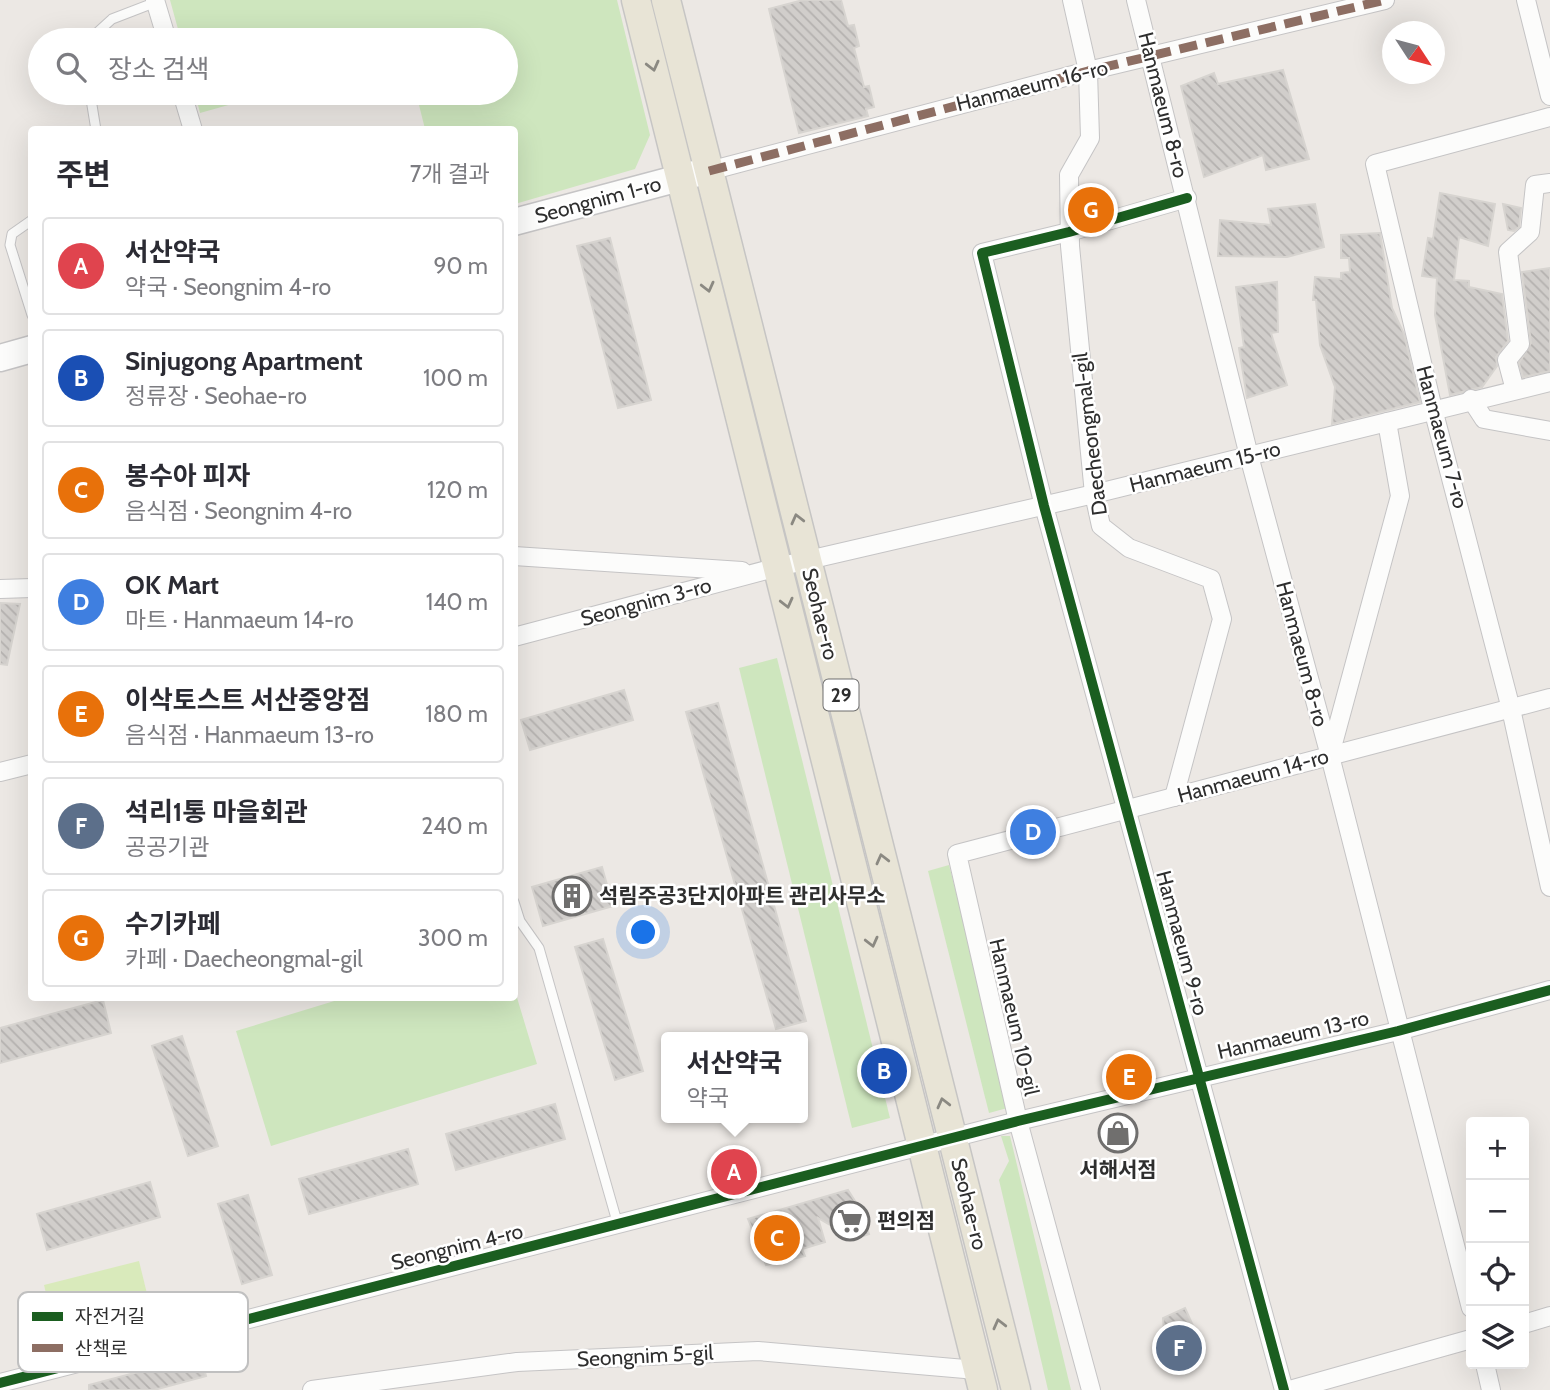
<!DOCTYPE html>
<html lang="ko">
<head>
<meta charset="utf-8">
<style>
	:root { --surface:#fff; --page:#f2f2f3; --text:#2b2b33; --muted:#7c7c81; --line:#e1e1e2; --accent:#1a73e8 }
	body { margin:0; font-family:Cabin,"Noto Sans KR",sans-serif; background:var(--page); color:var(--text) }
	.controls { position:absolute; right:21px; bottom:21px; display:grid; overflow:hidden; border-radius:7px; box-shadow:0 7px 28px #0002 }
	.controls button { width:63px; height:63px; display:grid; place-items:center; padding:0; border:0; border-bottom:2px solid var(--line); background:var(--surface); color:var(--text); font:35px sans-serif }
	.compass { position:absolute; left:1382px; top:21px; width:63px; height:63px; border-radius:50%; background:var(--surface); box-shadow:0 7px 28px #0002; rotate:126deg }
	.you { position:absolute; left:644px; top:933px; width:24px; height:24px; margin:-18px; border:5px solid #fff; border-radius:50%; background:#1a73e8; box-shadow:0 0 0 10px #1a73e833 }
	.badge { display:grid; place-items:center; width:46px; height:46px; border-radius:50%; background:var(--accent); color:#fff; font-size:23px; font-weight:700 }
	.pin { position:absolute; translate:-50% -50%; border:4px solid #fff; box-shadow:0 2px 7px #0006 }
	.popup { position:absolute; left:661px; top:1032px; width:147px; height:91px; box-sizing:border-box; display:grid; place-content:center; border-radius:7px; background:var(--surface); filter:drop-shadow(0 2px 5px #0005); font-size:23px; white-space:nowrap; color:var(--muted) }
	.popup b { font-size:26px; color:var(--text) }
	.popup::after { content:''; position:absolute; left:50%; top:100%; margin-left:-14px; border:14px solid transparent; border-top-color:var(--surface) }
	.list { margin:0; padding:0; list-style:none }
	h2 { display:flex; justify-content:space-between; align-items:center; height:91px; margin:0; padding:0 28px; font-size:30px }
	h2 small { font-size:23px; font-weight:400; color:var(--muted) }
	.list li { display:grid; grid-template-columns:46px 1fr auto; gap:21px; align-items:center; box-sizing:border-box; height:98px; margin:0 14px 14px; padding:0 14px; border:2px solid var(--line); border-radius:7px }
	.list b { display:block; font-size:26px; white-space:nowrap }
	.list p { margin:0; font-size:23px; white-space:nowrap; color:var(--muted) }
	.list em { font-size:23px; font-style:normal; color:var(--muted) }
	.icon { flex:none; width:38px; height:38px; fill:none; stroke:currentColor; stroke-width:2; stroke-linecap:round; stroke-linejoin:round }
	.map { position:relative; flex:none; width:1550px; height:1390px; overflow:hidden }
	.search { position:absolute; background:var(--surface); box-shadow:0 7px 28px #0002; left:28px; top:28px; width:490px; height:77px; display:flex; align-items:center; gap:18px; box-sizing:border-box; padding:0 24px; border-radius:38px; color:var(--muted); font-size:26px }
	.panel { position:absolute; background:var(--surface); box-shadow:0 7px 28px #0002; left:28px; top:126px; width:490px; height:875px; border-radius:7px }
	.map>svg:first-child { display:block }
</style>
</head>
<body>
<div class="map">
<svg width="1550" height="1390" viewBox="0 0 1550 1390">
	<defs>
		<pattern id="building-back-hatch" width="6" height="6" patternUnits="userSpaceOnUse" patternTransform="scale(1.75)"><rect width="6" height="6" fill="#d1cecb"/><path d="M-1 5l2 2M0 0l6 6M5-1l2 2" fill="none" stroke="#b4b1af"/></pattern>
	</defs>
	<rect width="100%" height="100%" fill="#ece8e4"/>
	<g fill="#cee6be">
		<path d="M170,0H617L650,135L635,169L515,204L514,130L425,129L416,93H506V40H181Z"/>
		<path d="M195,93H271L200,113Z"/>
		<path d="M777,658L890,1118L852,1128L739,668Z"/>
		<path d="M949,865L1011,1107L989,1113L928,871Z"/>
		<path d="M515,991L537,1064L271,1146L236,1031L344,998H514Z"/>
		<path d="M1001,1136H1010L1071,1390H1048L999,1180L1009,1161Z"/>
	</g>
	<path fill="#d9eabb" d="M139,1261L154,1322L59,1347L44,1285Z"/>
	<g fill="url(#building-back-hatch)" stroke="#d7d4d0" stroke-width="2">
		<path d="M803,0H841L848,26L854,25L859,46L854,48L864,87L869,86L874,107L866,109L868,116L799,133L769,9Z"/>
		<path d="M1283,70L1309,159L1266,170L1263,155L1204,177L1181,86L1214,73L1218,84Z"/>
		<path d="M1440,193L1495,204L1488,246L1459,237L1454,280L1469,281V287L1502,294L1508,341L1496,357L1497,366L1482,387L1450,395L1435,315L1437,278L1422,276L1428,238L1433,239Z"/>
		<path d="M1315,204L1324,247L1287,257L1218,256L1220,220L1271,225L1268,209Z"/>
		<path d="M1503,204L1521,208L1519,227L1514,231L1508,230Z"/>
		<path d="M1380,233L1392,308L1404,334L1420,402L1332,424L1335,387L1320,345L1316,300H1313L1315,277L1341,279V273L1350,272L1349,258H1341V235Z"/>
		<path d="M610,238L651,400L618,408L577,246Z"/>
		<path d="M1550,268V371L1523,377L1519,363L1531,343L1522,272Z"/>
		<path d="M1277,282L1278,332L1271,333L1287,385L1247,398L1239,348L1244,347L1236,287Z"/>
		<path d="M0,603L20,604L7,665L0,664Z"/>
		<path d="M624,690L633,720L530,750L521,720Z"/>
		<path d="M718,703L806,1021L776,1029L686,712Z"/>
		<path d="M602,867L613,906L543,926L532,887Z"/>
		<path d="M603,939L643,1071L615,1080L575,947Z"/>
		<path d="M103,1000L111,1033L0,1063V1028Z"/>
		<path d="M182,1036L218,1146L188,1156L152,1046Z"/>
		<path d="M555,1104L565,1139L456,1170L446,1134Z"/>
		<path d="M408,1149L418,1184L309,1214L299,1179Z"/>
		<path d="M150,1182L160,1217L47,1250L37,1214Z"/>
		<path d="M848,1190L862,1212L869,1234L854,1239L818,1218L825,1242L802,1249L805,1256L766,1265L748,1219Z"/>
		<path d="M248,1195L272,1275L242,1284L218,1204Z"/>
		<path d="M1185,1308L1194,1328L1192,1367L1167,1368L1163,1318Z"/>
		<path d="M200,1353L206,1376L154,1390H89V1385L142,1371V1366Z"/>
	</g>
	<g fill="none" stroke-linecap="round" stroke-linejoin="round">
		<defs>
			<g id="lane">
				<path d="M89,40L112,19L156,2"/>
				<path d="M90,93L96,130"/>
				<path d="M32,220L12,234L10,245L32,315"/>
				<path d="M514,902L520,921L539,948L618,1225"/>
			</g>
			<g id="street">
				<path d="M155,0L167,40"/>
				<path d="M1072,0L1088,71L1090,138L1069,175L1070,246L1094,494L1101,526L1129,548L1211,579L1222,619L1174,797"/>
				<path d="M1136,0L1249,456L1330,756L1471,1308"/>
				<path d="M1526,0L1550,96"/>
				<path d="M182,93L193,130"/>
				<path d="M1550,117L1375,164L1433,409L1511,709L1550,887"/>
				<path d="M709,171L1088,71L1385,0"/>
				<path d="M1187,198L1069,232L982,253L1044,506L1284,1390"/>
				<path d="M1515,390L1507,360L1520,344L1508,252L1530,232L1535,185L1550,183"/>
				<path d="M1471,399L1484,419L1550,431"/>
				<path d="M514,556L742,571"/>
				<path d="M0,589L32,588"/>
				<path d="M514,637L778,567L1094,494L1550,382"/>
				<path d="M1330,755L1400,496L1387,422"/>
				<path d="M0,772L32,764"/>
				<path d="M1524,1324L1550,1316"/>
				<path d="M1485,1364L1491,1390"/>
				<path d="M0,1383L1018,1121L1398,1031L1550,990"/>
				<path d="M312,1390L517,1362L758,1351L965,1369L979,1372"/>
				<path d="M1091,1390L1018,1121L957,854L1550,698"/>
				<path d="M1290,1390L1471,1339"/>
			</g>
			<g id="secondary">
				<path d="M514,222L702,172"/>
				<path d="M0,358L32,349"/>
			</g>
			<g id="primary">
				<path d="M636,0L983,1390"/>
				<path d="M666,0L1016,1390"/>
			</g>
		</defs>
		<use href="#lane" stroke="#c5c4c5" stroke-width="11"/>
		<use href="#street" stroke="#c5c4c5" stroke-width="20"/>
		<use href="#secondary" stroke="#c5c4c5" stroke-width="29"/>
		<use href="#primary" stroke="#c6c5c4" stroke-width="31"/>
		<use href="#lane" stroke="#fcfcfb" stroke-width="9"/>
		<use href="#street" stroke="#fcfcfb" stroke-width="18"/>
		<use href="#secondary" stroke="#fcfcfb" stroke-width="26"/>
		<use href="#primary" stroke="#e8e4d6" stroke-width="28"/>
		<path stroke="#8d6e63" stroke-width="9" stroke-dasharray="18 9" stroke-linecap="butt" d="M709,171L1088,71L1385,0"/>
		<defs>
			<g id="cycleway">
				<path d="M1187,198L1069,232L982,253L1044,506L1284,1390"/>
				<path d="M0,1383L1018,1121L1398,1031L1550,990"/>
			</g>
		</defs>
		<use href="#cycleway" stroke="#fff" stroke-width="15"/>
		<use href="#cycleway" stroke="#1b5e20" stroke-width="10"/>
	</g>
	<defs><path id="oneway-chevron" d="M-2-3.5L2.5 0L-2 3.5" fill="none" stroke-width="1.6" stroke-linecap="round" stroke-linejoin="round" transform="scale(1.75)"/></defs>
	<g stroke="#8b8982">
		<use href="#oneway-chevron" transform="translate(653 66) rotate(76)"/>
		<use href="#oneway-chevron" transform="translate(708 287) rotate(76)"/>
		<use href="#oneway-chevron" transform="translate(797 519) rotate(-104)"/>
		<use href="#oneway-chevron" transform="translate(787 603) rotate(76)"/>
		<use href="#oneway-chevron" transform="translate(882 859) rotate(-104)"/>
		<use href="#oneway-chevron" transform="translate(872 942) rotate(76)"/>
		<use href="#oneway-chevron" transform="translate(943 1103) rotate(-104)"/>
		<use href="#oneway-chevron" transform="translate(999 1324) rotate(-104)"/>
	</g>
	<defs>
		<symbol id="building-ring" viewBox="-11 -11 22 22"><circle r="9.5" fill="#fff" stroke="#706f6e" stroke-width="1.5"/><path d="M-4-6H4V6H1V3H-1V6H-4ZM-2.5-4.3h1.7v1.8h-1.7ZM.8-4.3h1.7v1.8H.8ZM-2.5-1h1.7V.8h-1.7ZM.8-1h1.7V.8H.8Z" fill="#706f6e"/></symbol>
		<symbol id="shop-ring" viewBox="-11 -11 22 22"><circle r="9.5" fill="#fff" stroke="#706f6e" stroke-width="1.5"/><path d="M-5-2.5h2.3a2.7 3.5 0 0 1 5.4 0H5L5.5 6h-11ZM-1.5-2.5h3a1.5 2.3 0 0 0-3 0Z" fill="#706f6e"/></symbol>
		<symbol id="supermarket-ring" viewBox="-11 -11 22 22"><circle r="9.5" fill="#fff" stroke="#706f6e" stroke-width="1.5"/><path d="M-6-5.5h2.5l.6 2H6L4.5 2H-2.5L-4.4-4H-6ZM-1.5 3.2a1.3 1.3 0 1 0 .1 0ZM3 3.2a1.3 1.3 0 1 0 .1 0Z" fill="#706f6e"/></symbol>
	</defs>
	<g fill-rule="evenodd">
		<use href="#building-ring" x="550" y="874" width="44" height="44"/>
		<use href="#shop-ring" x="1096" y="1111" width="44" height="44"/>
		<use href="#supermarket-ring" x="828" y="1199" width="44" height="44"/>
	</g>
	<g text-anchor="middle" stroke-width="5" stroke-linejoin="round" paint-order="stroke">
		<rect fill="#fff" stroke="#6d6d6d" stroke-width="2" x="823.5" y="679.5" width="35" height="31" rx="5"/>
		<g font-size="19" font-weight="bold" fill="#2e2e2e">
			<text x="841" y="702">29</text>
		</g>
		<g font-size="21" fill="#2e2e2e" stroke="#fff">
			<text transform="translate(1032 86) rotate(-14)" y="7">Hanmaeum 16-ro</text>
			<text transform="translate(1163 105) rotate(76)" y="7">Hanmaeum 8-ro</text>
			<text transform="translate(598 200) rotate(-15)" y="7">Seongnim 1-ro</text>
			<text transform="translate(1090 434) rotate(-97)" y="7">Daecheongmal-gil</text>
			<text transform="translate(1442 437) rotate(75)" y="7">Hanmaeum 7-ro</text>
			<text transform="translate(1205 467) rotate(-14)" y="7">Hanmaeum 15-ro</text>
			<text transform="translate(646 602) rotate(-15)" y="7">Seongnim 3-ro</text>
			<text transform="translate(820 614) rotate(76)" y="7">Seohae-ro</text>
			<text transform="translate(1302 654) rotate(75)" y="7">Hanmaeum 8-ro</text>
			<text transform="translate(1253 776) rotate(-15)" y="7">Hanmaeum 14-ro</text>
			<text transform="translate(1182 943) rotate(75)" y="7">Hanmaeum 9-ro</text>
			<text transform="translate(1014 1017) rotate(77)" y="7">Hanmaeum 10-gil</text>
			<text transform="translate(1293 1035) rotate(-13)" y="7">Hanmaeum 13-ro</text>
			<text transform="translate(969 1204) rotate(76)" y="7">Seohae-ro</text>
			<text transform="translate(457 1247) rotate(-14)" y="7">Seongnim 4-ro</text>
			<text transform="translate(645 1356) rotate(-3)" y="7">Seongnim 5-gil</text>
		</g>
		<g font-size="21" font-weight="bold" fill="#2e2e2e" stroke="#fff" text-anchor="start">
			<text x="599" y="903">석림주공3단지아파트 관리사무소</text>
			<text x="1118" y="1177" text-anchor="middle">서해서점</text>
			<text x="877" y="1228">편의점</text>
		</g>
	</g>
	<rect x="18" y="1292" width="230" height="80" rx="10" fill="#fff" stroke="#c0c0c0" stroke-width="2"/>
	<rect x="32" y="1312" width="31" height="9" fill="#1b5e20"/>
	<rect x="32" y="1344" width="31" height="8" fill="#8d6e63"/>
	<g font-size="19" fill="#2e2e2e">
		<text x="75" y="1323">자전거길</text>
		<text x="75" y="1355">산책로</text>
	</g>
</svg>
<div class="controls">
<button>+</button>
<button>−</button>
<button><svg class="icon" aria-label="locate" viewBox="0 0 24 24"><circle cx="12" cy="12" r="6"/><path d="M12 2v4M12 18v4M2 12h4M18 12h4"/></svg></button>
<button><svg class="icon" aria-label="layers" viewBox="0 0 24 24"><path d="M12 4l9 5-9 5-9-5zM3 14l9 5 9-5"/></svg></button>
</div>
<svg class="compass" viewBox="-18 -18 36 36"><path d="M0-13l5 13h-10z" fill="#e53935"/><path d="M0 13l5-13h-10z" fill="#7c7c81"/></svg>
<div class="you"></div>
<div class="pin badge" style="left:734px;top:1172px;background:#e0444e">A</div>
<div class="popup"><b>서산약국</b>약국</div>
<div class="pin badge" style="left:884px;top:1071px;background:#1a4fb4">B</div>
<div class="pin badge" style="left:777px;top:1238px;background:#e8710a">C</div>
<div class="pin badge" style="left:1033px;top:832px;background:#3f7fe0">D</div>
<div class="pin badge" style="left:1129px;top:1077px;background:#e8710a">E</div>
<div class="pin badge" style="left:1179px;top:1348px;background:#5c6f8a">F</div>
<div class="pin badge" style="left:1091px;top:210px;background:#e8710a">G</div>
<div class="search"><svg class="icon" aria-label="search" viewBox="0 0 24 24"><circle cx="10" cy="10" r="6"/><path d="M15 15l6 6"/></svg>장소 검색</div>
<section class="panel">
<h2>주변<small>7개 결과</small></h2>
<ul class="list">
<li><span class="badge" style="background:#e0444e">A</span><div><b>서산약국</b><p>약국 · Seongnim 4-ro</p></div><em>90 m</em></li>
<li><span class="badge" style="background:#1a4fb4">B</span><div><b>Sinjugong Apartment</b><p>정류장 · Seohae-ro</p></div><em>100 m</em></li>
<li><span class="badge" style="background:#e8710a">C</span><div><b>봉수아 피자</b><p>음식점 · Seongnim 4-ro</p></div><em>120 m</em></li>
<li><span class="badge" style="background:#3f7fe0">D</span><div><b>OK Mart</b><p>마트 · Hanmaeum 14-ro</p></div><em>140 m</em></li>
<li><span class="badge" style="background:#e8710a">E</span><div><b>이삭토스트 서산중앙점</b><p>음식점 · Hanmaeum 13-ro</p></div><em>180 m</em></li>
<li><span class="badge" style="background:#5c6f8a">F</span><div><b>석리1통 마을회관</b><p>공공기관</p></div><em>240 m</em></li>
<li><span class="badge" style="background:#e8710a">G</span><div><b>수기카페</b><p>카페 · Daecheongmal-gil</p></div><em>300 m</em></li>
</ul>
</section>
</div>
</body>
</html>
